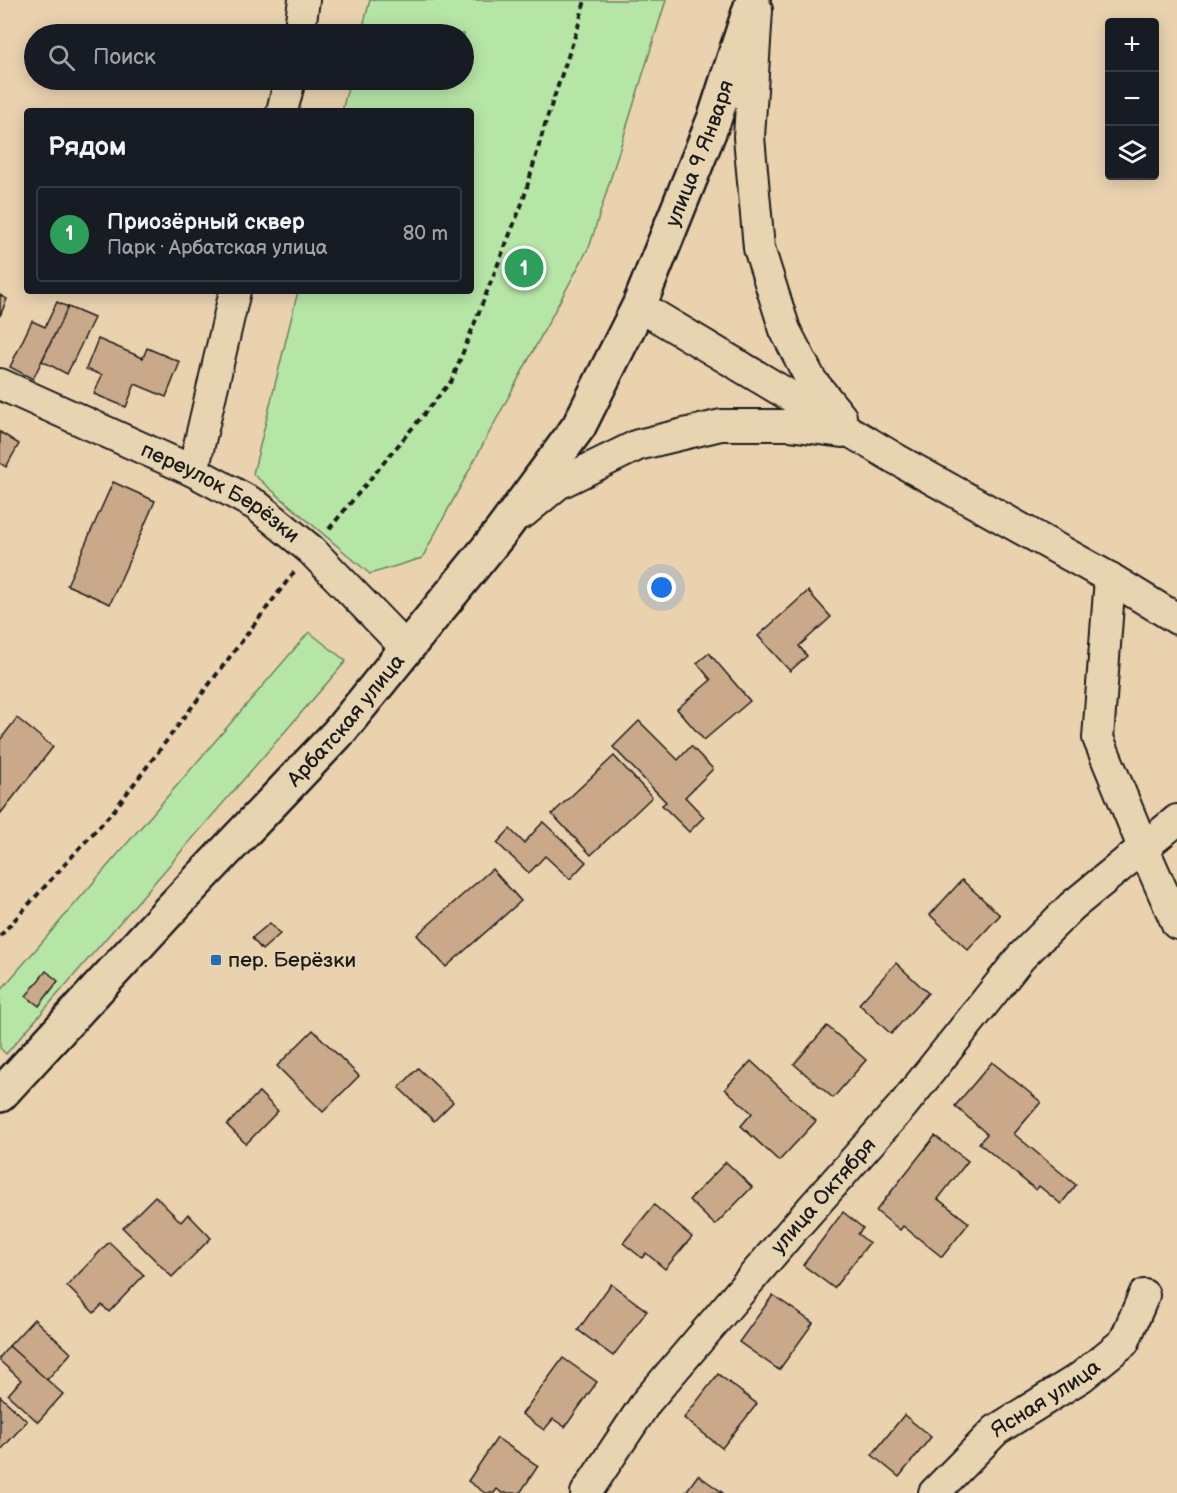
<!DOCTYPE html>
<html lang="ru">
<head>
<meta charset="utf-8">
<style>
	:root { --surface:#171b24; --page:#20242c; --text:#f1f3f6; --muted:#9ea1a6; --line:#363941; --accent:#1a73e8 }
	body { margin:0; font-family:"Balsamiq Sans",sans-serif; background:var(--page); color:var(--text) }
	.controls { position:absolute; right:18px; top:18px; display:grid; overflow:hidden; border-radius:6px; box-shadow:0 3px 15px #0003 }
	.controls button { width:54px; height:54px; display:grid; place-items:center; padding:0; border:0; border-bottom:2px solid var(--line); background:var(--surface); color:var(--text); font:30px sans-serif }
	.you { position:absolute; left:662px; top:588px; width:21px; height:21px; margin:-15px; border:4px solid #fff; border-radius:50%; background:#1a73e8; box-shadow:0 0 0 9px #1a73e833 }
	.badge { display:grid; place-items:center; width:39px; height:39px; border-radius:50%; background:var(--accent); color:#fff; font-size:20px; font-weight:700 }
	.pin { position:absolute; translate:-50% -50%; border:3px solid #fff; box-shadow:0 2px 6px #0006 }
	.list { margin:0; padding:0; list-style:none }
	h2 { display:flex; justify-content:space-between; align-items:center; height:78px; margin:0; padding:0 24px; font-size:26px }
	h2 small { font-size:20px; font-weight:400; color:var(--muted) }
	.list li { display:grid; grid-template-columns:39px 1fr auto; gap:18px; align-items:center; box-sizing:border-box; height:96px; margin:0 12px 12px; padding:0 12px; border:2px solid var(--line); border-radius:6px }
	.list b { display:block; font-size:22px; white-space:nowrap }
	.list p { margin:0; font-size:20px; white-space:nowrap; color:var(--muted) }
	.list em { font-size:20px; font-style:normal; color:var(--muted) }
	.icon { flex:none; width:33px; height:33px; fill:none; stroke:currentColor; stroke-width:2; stroke-linecap:round; stroke-linejoin:round }
	.map { position:relative; flex:none; width:1177px; height:1493px; overflow:hidden }
	.search { position:absolute; background:var(--surface); box-shadow:0 3px 15px #0003; left:24px; top:24px; width:450px; height:66px; display:flex; align-items:center; gap:15px; box-sizing:border-box; padding:0 21px; border-radius:33px; color:var(--muted); font-size:22px }
	.panel { position:absolute; background:var(--surface); box-shadow:0 3px 15px #0003; left:24px; top:108px; width:450px; height:186px; border-radius:6px }
	.map>svg:first-child { display:block }
</style>
</head>
<body>
<div class="map">
<svg width="1177" height="1493" viewBox="0 0 1177 1493">
	<rect width="100%" height="100%" fill="#ead2af"/>
	<filter id="ink" filterUnits="userSpaceOnUse"><feTurbulence type="fractalNoise" baseFrequency=".0167" numOctaves="2"/><feDisplacementMap in="SourceGraphic" scale="12" xChannelSelector="R" yChannelSelector="G"/><feConvolveMatrix kernelMatrix="1 2 1 2 8 2 1 2 1" color-interpolation-filters="sRGB"/></filter>
	<g filter="url(#ink)">
		<g fill="#b6e6a6" stroke="#698161" stroke-width="1.5">
			<path d="M370,0H666L590,245L422,558L370,574L253,474L298,291H471V111H342L350,80H464V34H361Z"/>
			<path d="M309,632L346,661L6,1054L0,1048V991Z"/>
		</g>
		<g fill="#caa98a" stroke="#1c1c1c" stroke-width="1.5">
			<path d="M0,295L7,299L0,316Z"/>
			<path d="M57,302L68,307L33,379L10,367L32,321L45,327Z"/>
			<path d="M68,307L94,318L67,374L42,361Z"/>
			<path d="M98,339L143,358L147,348L180,362L166,397L135,384L126,407L94,394L102,375L86,369Z"/>
			<path d="M0,432L19,444L6,467L0,463Z"/>
			<path d="M113,482L155,501L110,604L67,585Z"/>
			<path d="M808,591L831,617L799,646L807,656L790,671L758,636Z"/>
			<path d="M709,653L750,701L704,740L677,709L711,680L697,663Z"/>
			<path d="M17,718L53,747L0,814V740Z"/>
			<path d="M639,721L678,760L691,746L713,769L685,797L704,817L689,832L662,805L666,802L613,747Z"/>
			<path d="M614,756L652,797L591,855L552,814Z"/>
			<path d="M543,822L586,862L570,879L545,856L529,873L497,843L510,829L524,843Z"/>
			<path d="M492,869L521,901L446,967L417,935Z"/>
			<path d="M962,880L1000,915L968,950L930,915Z"/>
			<path d="M270,923L280,934L262,950L252,938Z"/>
			<path d="M896,963L928,993L891,1034L859,1004Z"/>
			<path d="M46,971L58,981L39,1006L26,996Z"/>
			<path d="M827,1026L866,1060L833,1098L794,1064Z"/>
			<path d="M313,1030L359,1076L323,1112L277,1066Z"/>
			<path d="M751,1061L816,1121L779,1161L741,1126L752,1113L725,1089Z"/>
			<path d="M992,1062L1041,1102L1014,1134L1076,1185L1061,1204L1039,1186L1036,1190L979,1143L987,1134L955,1106Z"/>
			<path d="M418,1068L453,1102L434,1121L399,1088Z"/>
			<path d="M259,1092L278,1111L246,1144L227,1125Z"/>
			<path d="M935,1136L968,1161L938,1199L969,1223L942,1257L903,1226L900,1230L876,1211Z"/>
			<path d="M726,1162L752,1187L715,1225L689,1200Z"/>
			<path d="M155,1196L181,1222L188,1214L211,1238L172,1277L123,1228Z"/>
			<path d="M654,1205L692,1237L665,1269L646,1253L642,1258L623,1243Z"/>
			<path d="M843,1212L863,1228L858,1234L869,1243L834,1288L803,1265Z"/>
			<path d="M109,1242L144,1275L109,1312L102,1305L94,1313L67,1286Z"/>
			<path d="M611,1284L647,1311L613,1356L578,1330Z"/>
			<path d="M773,1295L813,1323L779,1370L739,1342Z"/>
			<path d="M34,1319L71,1353L46,1381L9,1346Z"/>
			<path d="M9,1346L63,1394L38,1422L8,1395L21,1380L0,1361V1357Z"/>
			<path d="M563,1358L597,1382L565,1427L553,1419L544,1430L522,1414Z"/>
			<path d="M718,1374L757,1404L722,1448L684,1418Z"/>
			<path d="M0,1396L27,1421L1,1450L0,1449Z"/>
			<path d="M904,1415L931,1437L899,1477L872,1455Z"/>
			<path d="M497,1438L538,1466L520,1493H502L497,1489L494,1493H485L468,1481Z"/>
			<path d="M698,1475L723,1493H685Z"/>
		</g>
		<g fill="none" stroke-linecap="round" stroke-linejoin="round">
			<defs>
				<g id="street">
					<path d="M757,10L749,137L759,248L785,330L811,380L841,417"/>
					<path d="M299,34L304,0"/>
					<path d="M282,111L290,80"/>
					<path d="M639,306L896,459L1110,578L1177,619"/>
					<path id="s1" d="M0,384L193,471L256,505L311,550L407,649"/>
					<path d="M193,471L235,291"/>
					<path d="M523,513L558,484L638,445L721,425H789L842,432"/>
					<path d="M1110,578L1098,738L1143,847L1177,924"/>
					<path id="s2" d="M586,1493L647,1401L796,1226L904,1104L1021,957L1072,906L1177,820"/>
					<path id="s3" d="M934,1493L996,1430L1081,1377L1124,1342L1144,1295"/>
				</g>
				<g id="secondary">
					<path id="s4" d="M0,1095L169,911L339,732L501,532L579,426L639,306L715,117L753,0"/>
				</g>
			</defs>
			<use href="#street" stroke="#1c1c1c" stroke-width="34"/>
			<use href="#secondary" stroke="#1c1c1c" stroke-width="38"/>
			<g stroke="#1c1c1c" stroke-width="4" stroke-dasharray="6 4.5" stroke-linecap="butt">
				<path d="M329,529L452,380L523,201L546,121L578,27L585,0"/>
				<path d="M0,936L115,809L294,572"/>
			</g>
			<use href="#street" stroke="#e7d4b1" stroke-width="30"/>
			<use href="#secondary" stroke="#e7d4b1" stroke-width="33"/>
		</g>
	</g>
	<rect fill="#1f6fb2" stroke="#e7d4b1" stroke-width="2" x="210" y="954" width="12" height="12" rx="3"/>
	<g text-anchor="middle" stroke-width="5" stroke-linejoin="round" paint-order="stroke">
		<g font-size="21" fill="#1c1c1c" stroke="#e7d4b1">
			<text dy="7" stroke="none"><textPath href="#s4" startOffset="1184">улица 9 Января</textPath></text>
			<text dy="7" stroke="none"><textPath href="#s1" startOffset="246">переулок Берёзки</textPath></text>
			<text dy="7" stroke="none"><textPath href="#s4" startOffset="510">Арбатская улица</textPath></text>
			<text dy="7" stroke="none"><textPath href="#s2" startOffset="381">улица Октября</textPath></text>
			<text dy="7" stroke="none"><textPath href="#s3" startOffset="147">Ясная улица</textPath></text>
		</g>
		<g font-size="21" fill="#1c1c1c" stroke="#e7d4b1" text-anchor="start">
			<text x="228" y="967">пер. Берёзки</text>
		</g>
	</g>
</svg>
<div class="controls">
<button>+</button>
<button>−</button>
<button><svg class="icon" aria-label="layers" viewBox="0 0 24 24"><path d="M12 4l9 5-9 5-9-5zM3 14l9 5 9-5"/></svg></button>
</div>
<div class="you"></div>
<div class="pin badge" style="left:524px;top:268px;background:#2e9e5b">1</div>
<div class="search"><svg class="icon" aria-label="search" viewBox="0 0 24 24"><circle cx="10" cy="10" r="6"/><path d="M15 15l6 6"/></svg>Поиск</div>
<section class="panel">
<h2>Рядом<small></small></h2>
<ul class="list">
<li><span class="badge" style="background:#2e9e5b">1</span><div><b>Приозёрный сквер</b><p>Парк · Арбатская улица</p></div><em>80 m</em></li>
</ul>
</section>
</div>
</body>
</html>
